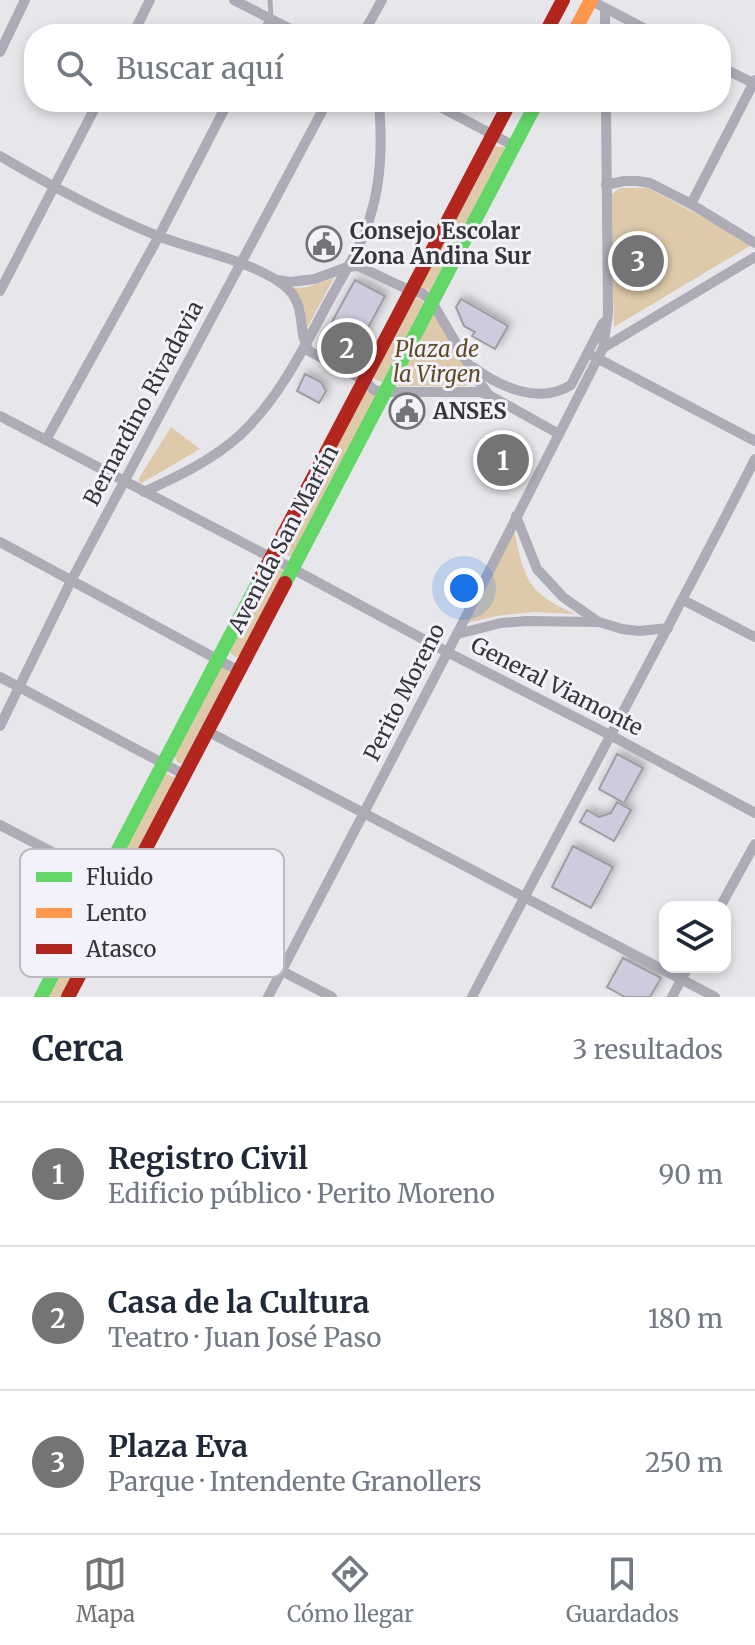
<!DOCTYPE html>
<html lang="es">
<head>
<meta charset="utf-8">
<style>
	body { margin:0; font-family:Merriweather,serif; background:#f2f2f3; color:#1f2937 }
	.controls { position:absolute; right:24px; bottom:24px; display:grid; overflow:hidden; border-radius:16px; box-shadow:0 4px 12px #0003 }
	.controls button { width:72px; height:72px; display:grid; place-items:center; padding:0; border:0; border-bottom:2px solid #e0e1e3; background:#fff; color:#1f2937; font:40px sans-serif }
	.you { position:absolute; left:464px; top:588px; width:28px; height:28px; margin:-20px; border:6px solid #fff; border-radius:50%; background:#1a73e8; box-shadow:0 0 0 12px #1a73e833 }
	.badge { display:grid; place-items:center; width:52px; height:52px; border-radius:50%; background:#747477; color:#fff; font-size:26px; font-weight:700 }
	.pin { position:absolute; translate:-50% -50%; border:4px solid #fff; box-shadow:0 2px 8px #0006 }
	.list { margin:0; padding:0; list-style:none }
	h2 { display:flex; justify-content:space-between; align-items:center; height:104px; margin:0; padding:0 32px; font-size:34px }
	h2 small { font-size:26px; font-weight:400; color:#747a83 }
	.list li { display:grid; grid-template-columns:52px 1fr auto; gap:24px; align-items:center; box-sizing:border-box; height:144px; padding:0 32px; border-top:2px solid #e0e1e3 }
	.list b { display:block; font-size:30px; white-space:nowrap }
	.list p { margin:0; font-size:26px; white-space:nowrap; color:#747a83 }
	.list em { font-size:26px; font-style:normal; color:#747a83 }
	.icon { flex:none; width:44px; height:44px; fill:none; stroke:currentColor; stroke-width:2; stroke-linecap:round; stroke-linejoin:round }
	.map { position:relative; flex:none; width:755px; height:997px; overflow:hidden }
	.search { position:absolute; background:#fff; box-shadow:0 4px 12px #0003; left:24px; right:24px; top:24px; height:88px; display:flex; align-items:center; gap:20px; box-sizing:border-box; padding:0 28px; border-radius:32px; color:#747a83; font-size:30px }
	.sheet { height:536px; background:#fff }
	nav { display:flex; justify-content:space-around; align-items:center; box-sizing:border-box; height:112px; border-top:2px solid #e0e1e3; background:#fff; font-size:22px; color:#747a83 }
	nav a { display:grid; justify-items:center; gap:4px }
	nav .on { color:#747477 }
	.map>svg:first-child { display:block }
</style>
</head>
<body>
<div class="map">
<svg width="755" height="997" viewBox="0 0 755 997">
	<defs>
		<filter id="shadow"><feDropShadow dx="3.5" dy="-3.5" stdDeviation="4" flood-color="#0004"/></filter>
	</defs>
	<rect width="100%" height="100%" fill="#e7e7eb"/>
	<g fill="#decaaa">
		<polygon points="494,146 503,147 506,151 432,294 427,289 419,287"/>
		<polygon points="620,188 648,188 753,244 614,327 611,195"/>
		<polygon points="334,278 307,328 304,307 294,288 308,287"/>
		<polygon points="416,298 420,299 426,305 382,382 378,381 373,377 412,299"/>
		<polygon points="434,314 473,381 466,386 399,386 398,380"/>
		<polygon points="366,389 372,394 377,395 292,556 288,556 283,552 282,549"/>
		<polygon points="171,427 200,449 140,484 139,478"/>
		<path d="M514,530C518,548 521,569 532,585C541,598 560,607 574,614L534,612L497,616L467,623Z"/>
		<polygon points="274,566 280,567 285,574 240,656 235,657 231,654 230,650"/>
		<polygon points="221,668 225,668 231,675 186,761 182,763 178,763 174,756 217,672"/>
		<polygon points="167,774 175,778 127,874 119,874 116,866 164,775"/>
		<polygon points="106,887 110,887 116,891 63,997 46,997"/>
	</g>
	<g fill="#cecbde" stroke="#9d9da0" stroke-width="2" filter="url(#shadow)">
		<polygon points="355,280 385,296 353,356 322,340"/>
		<polygon points="461,299 508,326 495,349 472,336 475,332 464,326 456,307"/>
		<polygon points="305,374 321,382 326,391 319,403 297,391"/>
		<polygon points="617,754 643,768 624,803 599,789"/>
		<polygon points="617,802 631,810 614,841 580,822 587,810 599,817 611,813"/>
		<polygon points="573,846 613,867 591,908 552,887"/>
		<polygon points="623,958 661,978 650,997 625,997 607,987"/>
	</g>
	<g fill="none" stroke-linecap="round" stroke-linejoin="round">
		<polyline stroke="#acabb6" stroke-width="5" points="270,0 271,19"/>
		<g stroke="#acabb6" stroke-width="10">
			<polyline points="234,0 300,34"/>
			<polyline points="590,0 655,34"/>
			<polyline points="605,9 605,34"/>
			<polyline points="133,34 150,0"/>
			<polyline points="263,34 271,19"/>
			<polyline points="363,34 382,0"/>
			<polyline points="0,52 25,0"/>
			<polyline points="721,67 755,84"/>
			<polyline points="431,102 514,146"/>
			<path d="M0,156C51,186 103,214 158,236C194,250 261,263 288,289C307,308 297,332 309,351L364,380L374,390L385,392H479L489,395L559,434"/>
			<polyline points="606,185 624,181 637,181 650,183 691,204 755,243"/>
			<polyline points="691,204 755,80"/>
			<polyline points="278,280 290,282 315,279 347,267 358,266 411,291 422,293 432,302 477,379 489,395"/>
			<polyline points="0,291 98,102"/>
			<polyline points="603,348 608,314 606,102"/>
			<polyline points="593,356 755,441"/>
			<path d="M473,367C500,387 539,405 571,385L603,323"/>
			<polyline points="0,416 293,569 447,652 610,735 755,813"/>
			<polyline points="46,440 159,236 228,102"/>
			<path d="M144,492C178,476 211,461 239,436C280,398 304,347 330,299C344,273 362,246 370,217C382,179 382,141 379,102"/>
			<polyline points="516,516 537,569 563,597 597,621"/>
			<polyline points="0,542 239,671"/>
			<polyline points="683,600 755,637"/>
			<polyline points="457,634 501,623 527,621 599,622 622,629 639,631 668,628"/>
			<polyline points="0,677 185,775"/>
			<polyline points="0,726 71,581 327,102"/>
			<polyline points="207,731 715,997"/>
			<polyline points="0,825 332,997"/>
			<polyline points="720,907 755,844"/>
			<polyline points="268,997 457,634 603,348 755,257"/>
			<path d="M472,997C566,817 663,640 755,459"/>
			<polyline points="672,997 688,967"/>
		</g>
		<g stroke="#63d668" stroke-width="14">
			<polyline points="285,583 537,102"/>
			<polyline points="41,997 261,577"/>
		</g>
		<polyline stroke="#ff974d" stroke-width="14" points="573,34 591,0"/>
		<g stroke="#b3261e" stroke-width="14">
			<polyline points="545,34 563,0"/>
			<polyline points="261,577 510,102"/>
			<polyline points="68,997 285,583"/>
		</g>
	</g>
	<defs>
		<symbol id="civic-ring" viewBox="-11 -11 22 22"><circle r="9.5" fill="#f3f2fa" stroke="#747477" stroke-width="1.5"/><path d="M-.6-6.5H3V-4.5H.6V-3L4-1V1h2V6H-6V1h2V-1L-.6-3ZM-1.2 2.5V6h2.4V2.5Z" fill="#747477"/></symbol>
	</defs>
	<g fill-rule="evenodd">
		<use href="#civic-ring" x="304" y="224" width="40" height="40"/>
		<use href="#civic-ring" x="387" y="391" width="40" height="40"/>
	</g>
	<g text-anchor="middle" stroke-width="6" stroke-linejoin="round" paint-order="stroke">
		<g font-size="22" font-weight="bold" fill="#363639" stroke="#f3f2fa" text-anchor="start">
			<text x="350" y="239">Consejo Escolar<tspan x="350" dy="25">Zona Andina Sur</tspan></text>
			<text x="433" y="419">ANSES</text>
		</g>
		<g font-size="22" font-style="italic" fill="#604c25" stroke="#f3f2fa">
			<text x="437" y="357">Plaza de<tspan x="437" dy="25">la Virgen</tspan></text>
		</g>
		<g font-size="22" fill="#363639" stroke="#f3f2fa">
			<text transform="translate(143 403) rotate(-62)" y="8">Bernardino Rivadavia</text>
			<text transform="translate(283 539) rotate(-62)" y="8">Avenida San Martín</text>
			<text transform="translate(557 686) rotate(27)" y="8">General Viamonte</text>
			<text transform="translate(404 692) rotate(-63)" y="8">Perito Moreno</text>
		</g>
	</g>
	<rect x="20" y="849" width="264" height="128" rx="12" fill="#f3f2fa" stroke="#babac0" stroke-width="2"/>
	<rect x="36" y="872" width="36" height="10" fill="#63d668"/>
	<rect x="36" y="908" width="36" height="10" fill="#ff974d"/>
	<rect x="36" y="944" width="36" height="10" fill="#b3261e"/>
	<g font-size="22" fill="#363639">
		<text x="86" y="885">Fluido</text>
		<text x="86" y="921">Lento</text>
		<text x="86" y="957">Atasco</text>
	</g>
</svg>
<div class="controls">
<button><svg class="icon" aria-label="layers" viewBox="0 0 24 24"><path d="M12 4l9 5-9 5-9-5zM3 14l9 5 9-5"/></svg></button>
</div>
<div class="you"></div>
<div class="pin badge" style="left:503px;top:460px">1</div>
<div class="pin badge" style="left:347px;top:348px">2</div>
<div class="pin badge" style="left:638px;top:261px">3</div>
<div class="search"><svg class="icon" aria-label="search" viewBox="0 0 24 24"><circle cx="10" cy="10" r="6"/><path d="M15 15l6 6"/></svg>Buscar aquí</div>
</div>
<section class="sheet">
<h2>Cerca<small>3 resultados</small></h2>
<ul class="list">
<li><span class="badge">1</span><div><b>Registro Civil</b><p>Edificio público · Perito Moreno</p></div><em>90 m</em></li>
<li><span class="badge">2</span><div><b>Casa de la Cultura</b><p>Teatro · Juan José Paso</p></div><em>180 m</em></li>
<li><span class="badge">3</span><div><b>Plaza Eva</b><p>Parque · Intendente Granollers</p></div><em>250 m</em></li>
</ul>
</section>
<nav>
<a class="on"><svg class="icon" aria-label="map" viewBox="0 0 24 24"><path d="M3 6l6-2 6 2 6-2v14l-6 2-6-2-6 2zM9 4v14M15 6v14"/></svg>Mapa</a>
<a><svg class="icon" aria-label="directions" viewBox="0 0 24 24"><path d="M12 3l9 9-9 9-9-9zM9 14v-3h6M13 9l2 2-2 2"/></svg>Cómo llegar</a>
<a><svg class="icon" aria-label="saved" viewBox="0 0 24 24"><path d="M7 4h10v16l-5-4-5 4z"/></svg>Guardados</a>
</nav>
</body>
</html>
